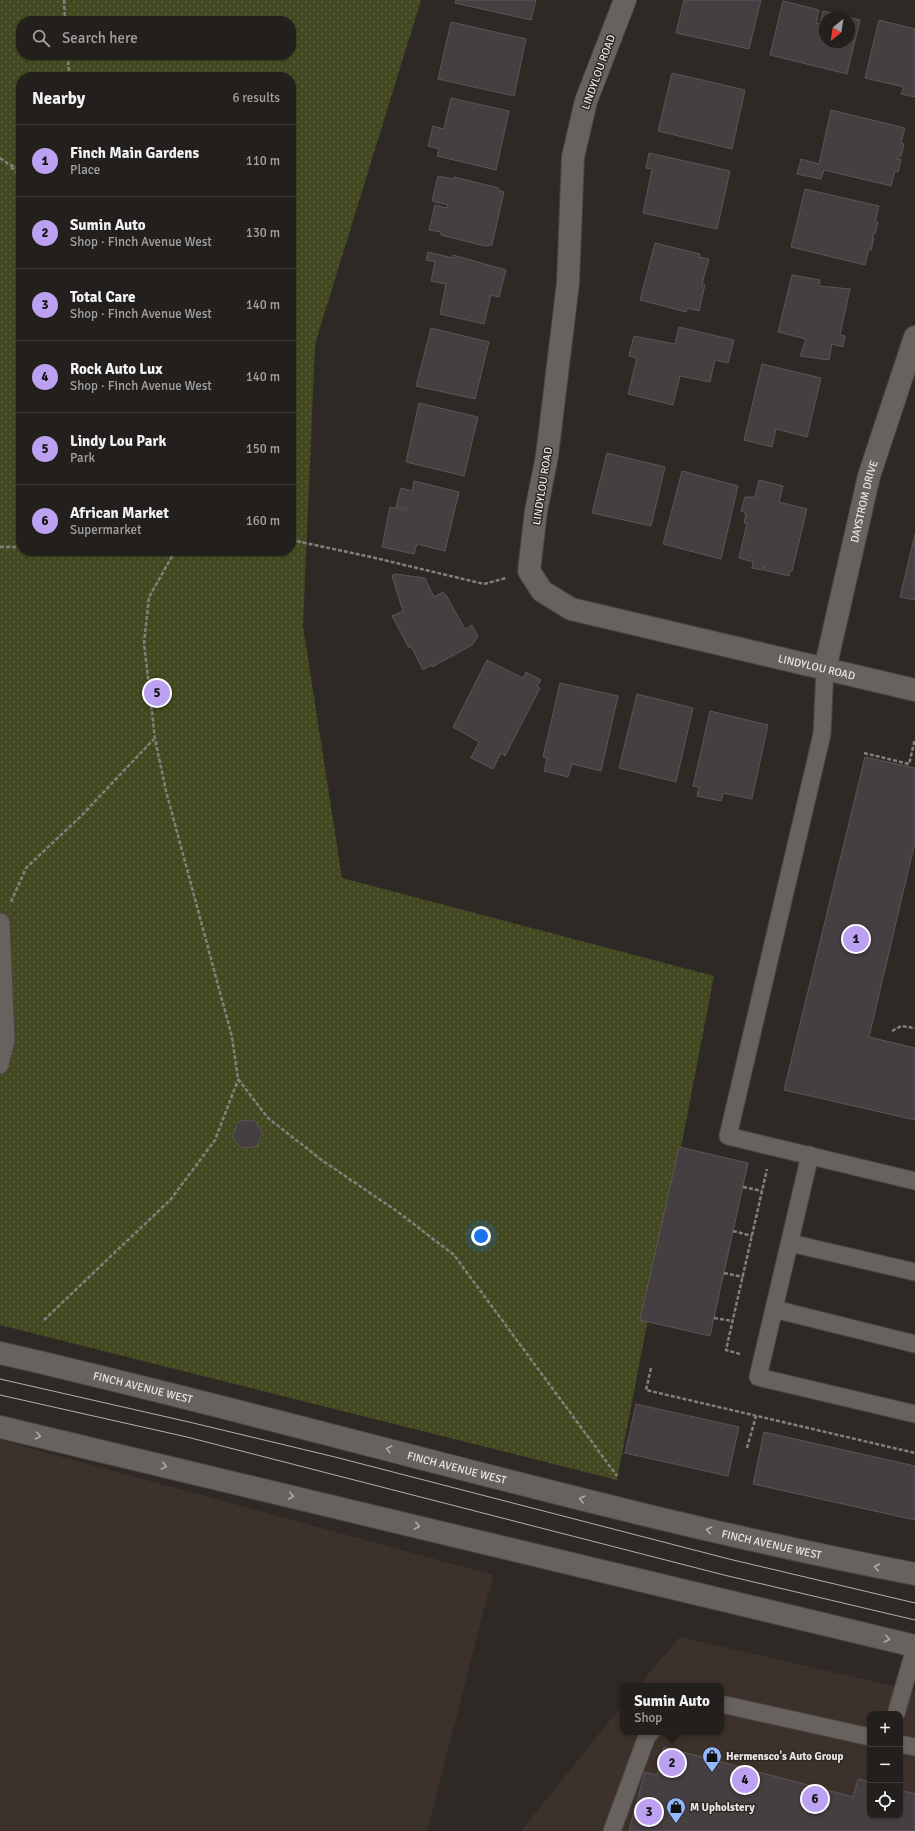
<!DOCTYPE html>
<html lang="en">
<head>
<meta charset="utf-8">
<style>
	body { margin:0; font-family:Signika,sans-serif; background:#2a2725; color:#f1f3f6 }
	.controls { position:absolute; right:12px; bottom:12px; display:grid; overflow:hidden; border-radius:8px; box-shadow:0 1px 3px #0004 }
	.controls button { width:36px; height:36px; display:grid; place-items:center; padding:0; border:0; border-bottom:1px solid #3f3d3b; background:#221f1c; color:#f1f3f6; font:20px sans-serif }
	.compass { position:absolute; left:819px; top:12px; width:36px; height:36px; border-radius:50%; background:#221f1c; box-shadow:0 1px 3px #0004; rotate:210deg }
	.you { position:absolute; left:481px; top:1236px; width:14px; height:14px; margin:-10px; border:3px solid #fff; border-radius:50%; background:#1a73e8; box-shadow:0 0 0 6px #1a73e833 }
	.badge { display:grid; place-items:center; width:26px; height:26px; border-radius:50%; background:#bca0f2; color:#111; font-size:13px; font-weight:700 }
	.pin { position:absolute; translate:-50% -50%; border:2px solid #fff; box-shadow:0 1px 4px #0006 }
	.popup { position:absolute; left:620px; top:1683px; width:104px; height:52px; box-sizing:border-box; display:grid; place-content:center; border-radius:8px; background:#221f1c; filter:drop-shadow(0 1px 3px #0005); font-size:13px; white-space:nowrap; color:#a2a2a3 }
	.popup b { font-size:15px; color:#f1f3f6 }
	.popup::after { content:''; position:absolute; left:50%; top:100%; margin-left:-8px; border:8px solid transparent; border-top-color:#221f1c }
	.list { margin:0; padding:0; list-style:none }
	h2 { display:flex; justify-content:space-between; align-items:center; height:52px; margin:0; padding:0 16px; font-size:17px }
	h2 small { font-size:13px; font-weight:400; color:#a2a2a3 }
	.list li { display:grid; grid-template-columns:26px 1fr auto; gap:12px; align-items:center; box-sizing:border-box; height:72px; padding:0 16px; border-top:1px solid #3f3d3b }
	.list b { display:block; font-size:15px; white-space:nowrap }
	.list p { margin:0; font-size:13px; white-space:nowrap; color:#a2a2a3 }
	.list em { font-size:13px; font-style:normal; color:#a2a2a3 }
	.icon { flex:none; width:22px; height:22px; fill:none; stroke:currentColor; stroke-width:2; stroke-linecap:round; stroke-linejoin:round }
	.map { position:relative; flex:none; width:915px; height:1831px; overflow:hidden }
	.search { position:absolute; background:#221f1c; box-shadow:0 1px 3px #0004; left:16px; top:16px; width:280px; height:44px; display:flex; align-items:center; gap:10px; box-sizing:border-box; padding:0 14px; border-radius:16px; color:#a2a2a3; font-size:15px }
	.panel { position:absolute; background:#221f1c; box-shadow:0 1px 3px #0004; left:16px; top:72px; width:280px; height:484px; border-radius:16px }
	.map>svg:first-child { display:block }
</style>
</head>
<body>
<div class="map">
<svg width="915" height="1831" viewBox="0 0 915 1831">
	<defs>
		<pattern id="park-dots" width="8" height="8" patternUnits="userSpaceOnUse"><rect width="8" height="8" fill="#424921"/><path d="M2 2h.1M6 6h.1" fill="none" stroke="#5d6341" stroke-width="1.8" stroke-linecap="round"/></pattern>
	</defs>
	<rect width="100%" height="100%" fill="#2e2925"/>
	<g fill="#3d322b" fill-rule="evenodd">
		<polygon points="0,1440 493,1575 427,1831 0,1831"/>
		<path d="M680,1637L915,1691V1831H521L623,1704V1732H721V1686H638ZM870,1714H900V1816H870Z"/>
	</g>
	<path fill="url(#park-dots)" fill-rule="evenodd" d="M0,0H421L315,344L303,626L342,878L714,976L617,1480L0,1325ZM21,21H291V55H21ZM21,77H291V551H21Z"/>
	<g fill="#463f42" stroke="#5c5558" fill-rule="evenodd">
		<polygon points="456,0 536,0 531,20 455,3"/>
		<polygon points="684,0 761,0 749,49 676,33"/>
		<path d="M783,1L819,10L816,23L820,24L823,11L860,20L847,74L770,55ZM825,18H849V42H825Z"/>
		<polygon points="879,20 915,29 915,97 901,94 904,87 865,78"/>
		<polygon points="451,22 526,39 514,96 438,79"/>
		<polygon points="672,73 745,90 732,149 658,131"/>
		<polygon points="451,98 509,111 496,170 437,156 439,149 428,146 433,126 444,129"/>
		<polygon points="831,110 905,128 901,143 904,144 901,156 898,156 897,159 901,159 898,172 895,171 891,186 824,170 821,179 797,174 801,159 819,164"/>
		<polygon points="649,153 730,171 717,229 643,213 652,169 646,168"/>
		<polygon points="438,176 453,179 454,177 499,188 498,190 504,192 492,245 485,246 441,235 441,232 429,230 435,205 447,208 448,205 432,201"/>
		<polygon points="805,189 879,206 875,221 878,222 875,234 873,233 872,238 874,238 871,250 869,249 865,265 791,247"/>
		<polygon points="655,243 700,254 699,257 709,259 702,284 705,285 699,311 687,308 686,312 640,300"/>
		<polygon points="428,252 453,258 453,255 506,270 499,297 491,295 484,324 440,314 446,284 431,281 435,262 426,260"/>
		<polygon points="792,275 820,280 819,286 850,289 840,335 845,336 843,347 832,344 829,360 800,356 806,339 778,332"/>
		<polygon points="679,327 734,340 728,363 715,360 710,382 680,376 673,405 628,394 637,358 629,356 634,336 675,344"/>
		<polygon points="431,328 489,342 475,399 416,386"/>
		<polygon points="762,364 821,378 807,437 776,429 772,447 744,440"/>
		<polygon points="419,403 478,417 464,476 406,462"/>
		<polygon points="607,453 665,467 651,526 592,513"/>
		<polygon points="682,471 738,486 721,559 663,544"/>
		<polygon points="759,480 783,486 779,502 807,509 792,571 790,571 789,576 764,570 765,565 762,570 752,568 753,562 739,558 747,523 744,523 746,513 741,511 745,497 755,497"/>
		<polygon points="414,481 459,492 445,551 417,544 414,554 382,547 390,507 407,511 407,509 396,507 401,488 412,491"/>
		<polygon points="915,534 915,600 900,597"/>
		<polygon points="395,574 425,578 434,597 443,592 445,596 446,595 465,629 472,625 478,636 472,645 432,667 431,665 423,670 411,646 409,648 392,616 403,611 392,576"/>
		<polygon points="487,660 523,678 526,672 541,680 537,686 540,688 505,756 501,753 493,769 471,758 479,742 453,727"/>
		<polygon points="560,683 618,696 601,771 572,764 568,777 544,771 547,758 543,757"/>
		<polygon points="637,694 693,708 676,782 619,768"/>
		<polygon points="710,711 768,725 752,799 723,793 721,801 697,796 699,787 693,786"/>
		<polygon points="865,757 915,768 915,842 869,1037 915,1048 915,1120 784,1090"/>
		<polygon points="254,1120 263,1133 256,1147 241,1148 232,1136 239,1121"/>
		<polygon points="679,1147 748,1163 710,1336 640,1320"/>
		<polygon points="636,1404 739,1427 728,1476 625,1453"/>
		<polygon points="764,1432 915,1466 915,1520 753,1484"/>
		<polygon points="664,1747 853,1797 858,1779 870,1782 870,1816 900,1816 900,1790 915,1794 915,1831 629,1831 645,1772 657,1775"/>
	</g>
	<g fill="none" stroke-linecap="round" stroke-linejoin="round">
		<defs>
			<g id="service">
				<polyline points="825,669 822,734 728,1136 915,1181"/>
				<polyline points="1,922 6,1040"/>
				<polyline points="0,1037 6,1040 0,1065"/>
				<polyline points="810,1155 758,1377 915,1414"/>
				<polyline points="790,1243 915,1272"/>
				<polyline points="774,1309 915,1344"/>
				<polyline points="721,1704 870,1737"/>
				<polyline points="896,1714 915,1648"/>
				<polyline points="900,1744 915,1747"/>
				<polyline points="612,1831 647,1736 651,1732"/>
			</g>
			<g id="minor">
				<path id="s1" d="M625,0L586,101L573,157L568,283L547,456L536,511L529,571L542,591L571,609L915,690"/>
				<path id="s2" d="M825,669L869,476L915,337"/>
			</g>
			<g id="secondary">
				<path id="s3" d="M0,1353C306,1423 607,1515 915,1574"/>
				<polyline points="0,1427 915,1646"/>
			</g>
		</defs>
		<use href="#service" stroke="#494442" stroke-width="19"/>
		<use href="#minor" stroke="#494442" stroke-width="24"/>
		<use href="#secondary" stroke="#494442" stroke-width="24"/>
		<g stroke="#847f7c" stroke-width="2.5" stroke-dasharray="4 2" stroke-linecap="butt">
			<polyline points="64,0 65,21"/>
			<polyline points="68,55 69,77"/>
			<polyline points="0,158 10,165 21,169"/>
			<polyline points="11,167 21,176"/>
			<polyline points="291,540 371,557 484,584 506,578"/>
			<polyline points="0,547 21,547"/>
			<polyline points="175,551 149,597 144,643 155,739 166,791 232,1037 238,1079 268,1118 323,1161 398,1212 454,1255 617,1476"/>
			<polyline points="864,753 909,764 915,739"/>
			<polyline points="11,902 26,868 81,816 154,739"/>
			<polyline points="892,1031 901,1026 915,1028"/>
			<polyline points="743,1187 762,1191"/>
			<polyline points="733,1231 752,1236"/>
			<polyline points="724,1273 743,1277"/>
			<polyline points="714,1318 733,1321"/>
			<polyline points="44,1320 171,1199 215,1140 238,1080"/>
			<polyline points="740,1354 726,1350 767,1169"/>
			<polyline points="651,1368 646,1390 915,1453"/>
			<polyline points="747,1448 756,1416"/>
		</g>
		<use href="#service" stroke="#68625e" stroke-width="17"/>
		<use href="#minor" stroke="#68625e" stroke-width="22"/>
		<use href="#secondary" stroke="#68625e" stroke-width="22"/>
		<g stroke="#b3afac" stroke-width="1">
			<polyline points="0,1379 189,1422 335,1457 729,1559 915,1603"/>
			<polyline points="0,1395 187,1437 724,1575 915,1620"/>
		</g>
	</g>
	<defs><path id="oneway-chevron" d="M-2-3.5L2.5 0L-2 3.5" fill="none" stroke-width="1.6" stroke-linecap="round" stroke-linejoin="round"/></defs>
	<g stroke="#b0aba8">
		<use href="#oneway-chevron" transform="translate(38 1436) rotate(13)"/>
		<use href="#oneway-chevron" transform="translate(389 1449) rotate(-166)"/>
		<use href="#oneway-chevron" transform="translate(164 1466) rotate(13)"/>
		<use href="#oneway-chevron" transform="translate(291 1496) rotate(13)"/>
		<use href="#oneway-chevron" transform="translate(582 1499) rotate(-166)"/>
		<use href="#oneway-chevron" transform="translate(417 1526) rotate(13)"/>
		<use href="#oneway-chevron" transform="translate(709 1530) rotate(-168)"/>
		<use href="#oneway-chevron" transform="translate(877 1567) rotate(-168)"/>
		<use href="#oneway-chevron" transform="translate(887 1639) rotate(14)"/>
	</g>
	<defs>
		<symbol id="shop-pin" viewBox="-11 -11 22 30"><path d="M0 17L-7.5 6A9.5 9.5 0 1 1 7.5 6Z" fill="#92b7fd" stroke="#2e2925"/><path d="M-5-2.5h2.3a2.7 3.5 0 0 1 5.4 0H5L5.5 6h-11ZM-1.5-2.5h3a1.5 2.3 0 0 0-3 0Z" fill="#111"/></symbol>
	</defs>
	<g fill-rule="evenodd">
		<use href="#shop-pin" x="701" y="1745" width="22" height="30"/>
		<use href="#shop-pin" x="665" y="1796" width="22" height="30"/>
	</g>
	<g text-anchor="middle" stroke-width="3" stroke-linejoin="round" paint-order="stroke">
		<g font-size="11" fill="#ebe7e5" stroke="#2e2925">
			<text transform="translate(598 72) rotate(-70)" y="4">LINDYLOU ROAD</text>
			<text transform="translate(542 486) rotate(-81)" y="4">LINDYLOU ROAD</text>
			<text dy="4" stroke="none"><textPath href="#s2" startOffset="172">DAYSTROM DRIVE</textPath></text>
			<text dy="4" stroke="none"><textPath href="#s1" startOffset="893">LINDYLOU ROAD</textPath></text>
			<text dy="4" stroke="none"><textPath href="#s3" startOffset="147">FINCH AVENUE WEST</textPath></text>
			<text dy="4" stroke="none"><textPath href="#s3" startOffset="471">FINCH AVENUE WEST</textPath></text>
			<text dy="4" stroke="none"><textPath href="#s3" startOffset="795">FINCH AVENUE WEST</textPath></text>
		</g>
		<g font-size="11" font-weight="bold" fill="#ebe7e5" stroke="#2e2925" text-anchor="start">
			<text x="726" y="1760">Hermensco's Auto Group</text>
			<text x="690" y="1811">M Upholstery</text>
		</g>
	</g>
</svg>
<div class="controls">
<button>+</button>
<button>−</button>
<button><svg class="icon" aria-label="locate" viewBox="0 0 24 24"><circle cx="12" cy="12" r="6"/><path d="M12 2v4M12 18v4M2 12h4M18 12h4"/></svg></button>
</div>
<svg class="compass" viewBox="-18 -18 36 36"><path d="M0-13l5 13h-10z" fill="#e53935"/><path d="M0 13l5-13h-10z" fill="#a2a2a3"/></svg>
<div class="you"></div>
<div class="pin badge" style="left:856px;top:939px">1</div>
<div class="pin badge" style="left:672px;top:1763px">2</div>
<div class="popup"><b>Sumin Auto</b>Shop</div>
<div class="pin badge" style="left:649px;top:1812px">3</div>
<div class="pin badge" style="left:745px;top:1780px">4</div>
<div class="pin badge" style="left:157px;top:693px">5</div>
<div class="pin badge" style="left:815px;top:1799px">6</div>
<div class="search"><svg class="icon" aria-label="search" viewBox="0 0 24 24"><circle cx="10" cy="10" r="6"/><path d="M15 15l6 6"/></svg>Search here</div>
<section class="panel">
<h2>Nearby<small>6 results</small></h2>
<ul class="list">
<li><span class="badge">1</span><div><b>Finch Main Gardens</b><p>Place</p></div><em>110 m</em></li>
<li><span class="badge">2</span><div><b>Sumin Auto</b><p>Shop · Finch Avenue West</p></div><em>130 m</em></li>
<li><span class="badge">3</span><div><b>Total Care</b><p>Shop · Finch Avenue West</p></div><em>140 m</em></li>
<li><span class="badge">4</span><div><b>Rock Auto Lux</b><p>Shop · Finch Avenue West</p></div><em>140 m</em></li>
<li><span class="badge">5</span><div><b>Lindy Lou Park</b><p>Park</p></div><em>150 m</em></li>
<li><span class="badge">6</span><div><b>African Market</b><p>Supermarket</p></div><em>160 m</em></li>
</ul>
</section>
</div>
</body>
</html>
